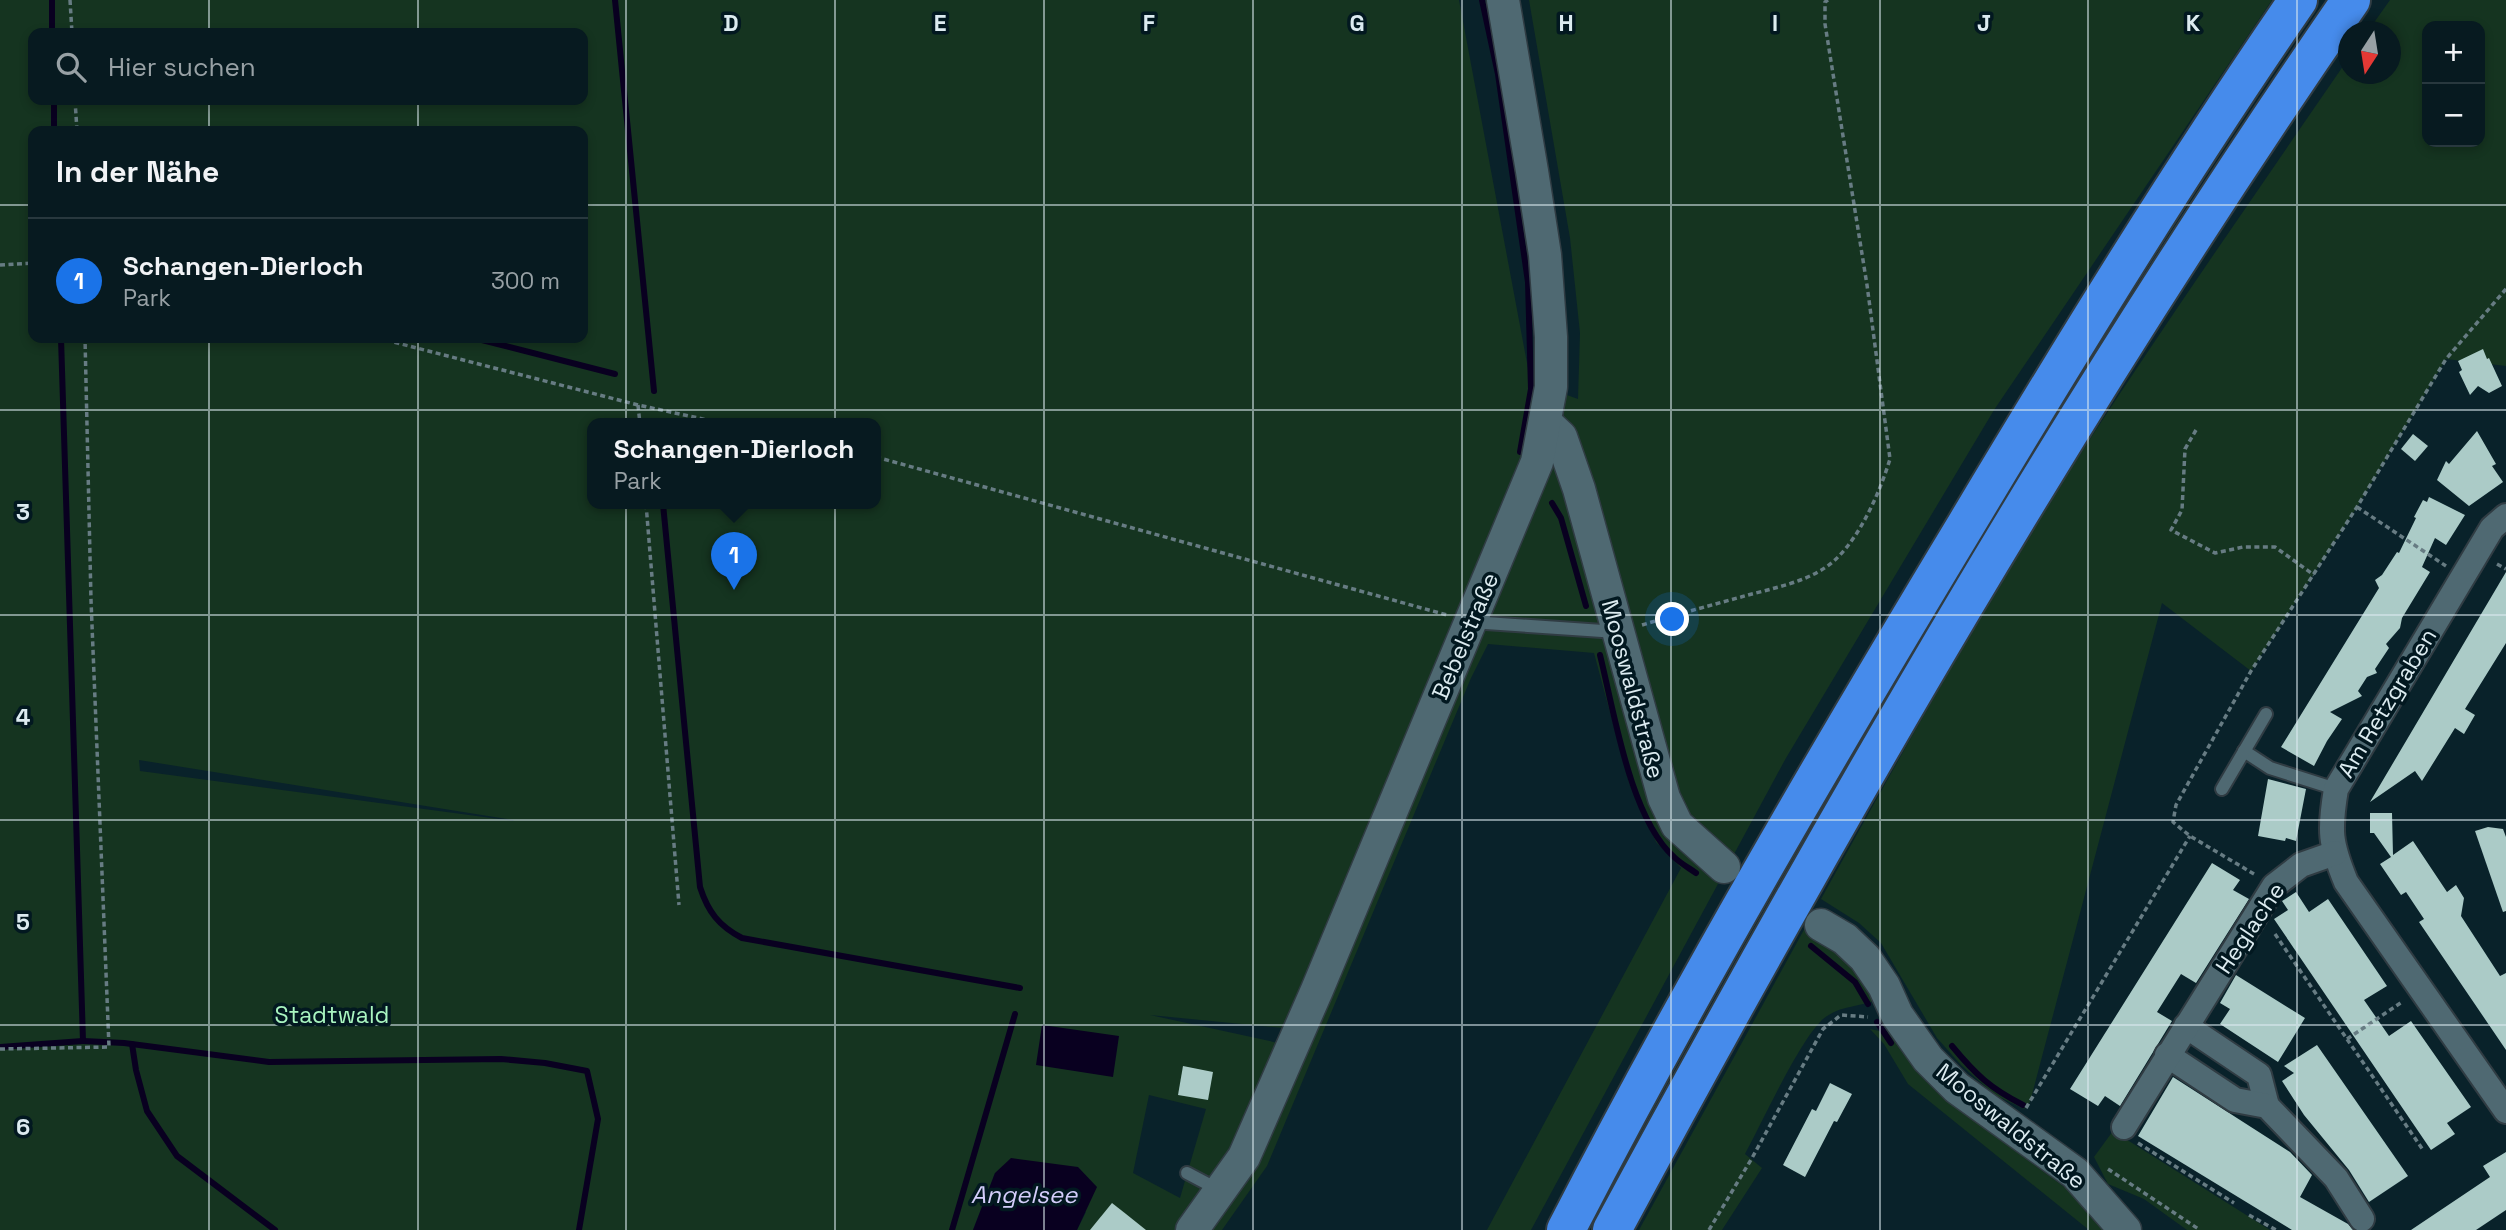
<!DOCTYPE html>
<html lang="de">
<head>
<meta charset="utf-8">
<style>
	body { margin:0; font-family:"Space Grotesk",sans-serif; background:#102329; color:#f1f3f6 }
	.controls { position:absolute; right:21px; top:21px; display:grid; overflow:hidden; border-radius:14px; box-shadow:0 4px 10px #0003 }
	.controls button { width:63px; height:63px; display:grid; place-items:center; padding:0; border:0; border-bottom:2px solid #28383e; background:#071a20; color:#f1f3f6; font:35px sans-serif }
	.compass { position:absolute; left:2338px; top:21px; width:63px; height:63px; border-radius:50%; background:#071a20; box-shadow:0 4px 10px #0003; rotate:192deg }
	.you { position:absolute; left:1673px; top:620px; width:24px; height:24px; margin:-18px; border:5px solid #fff; border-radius:50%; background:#1a73e8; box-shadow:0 0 0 10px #1a73e833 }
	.badge { display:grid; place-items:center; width:46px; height:46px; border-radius:50%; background:#1a73e8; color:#fff; font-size:23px; font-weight:700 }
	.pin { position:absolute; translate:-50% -58px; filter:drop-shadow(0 2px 4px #0008) }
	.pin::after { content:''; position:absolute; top:37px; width:24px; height:21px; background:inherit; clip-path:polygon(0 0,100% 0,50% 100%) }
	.popup { position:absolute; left:587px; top:418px; width:294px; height:91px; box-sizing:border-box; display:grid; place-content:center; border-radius:14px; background:#071a20; filter:drop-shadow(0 2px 5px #0005); font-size:23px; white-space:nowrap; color:#98a1a5 }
	.popup b { font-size:26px; color:#f1f3f6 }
	.popup::after { content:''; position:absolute; left:50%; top:100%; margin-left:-14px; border:14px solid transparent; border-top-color:#071a20 }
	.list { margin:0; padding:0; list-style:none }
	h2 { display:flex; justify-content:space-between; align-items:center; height:91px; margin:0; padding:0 28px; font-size:30px }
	h2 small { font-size:23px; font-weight:400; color:#98a1a5 }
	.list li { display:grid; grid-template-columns:46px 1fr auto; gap:21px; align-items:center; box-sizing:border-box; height:126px; padding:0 28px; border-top:2px solid #28383e }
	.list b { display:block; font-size:26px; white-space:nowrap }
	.list p { margin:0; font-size:23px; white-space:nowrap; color:#98a1a5 }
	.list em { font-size:23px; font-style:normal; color:#98a1a5 }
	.icon { flex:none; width:38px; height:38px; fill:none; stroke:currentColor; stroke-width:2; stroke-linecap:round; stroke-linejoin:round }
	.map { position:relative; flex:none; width:2506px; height:1230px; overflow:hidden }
	.search { position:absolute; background:#071a20; box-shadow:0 4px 10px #0003; left:28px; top:28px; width:560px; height:77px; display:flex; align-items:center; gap:18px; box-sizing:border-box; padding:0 24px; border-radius:14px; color:#98a1a5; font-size:26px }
	.panel { position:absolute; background:#071a20; box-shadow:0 4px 10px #0003; left:28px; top:126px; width:560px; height:217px; border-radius:14px }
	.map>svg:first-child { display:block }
</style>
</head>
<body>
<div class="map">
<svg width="2506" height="1230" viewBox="0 0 2506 1230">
	<rect width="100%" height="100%" fill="#09222a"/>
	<g fill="#153420" fill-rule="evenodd">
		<path d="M0,0H1459L1533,395L1536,384L1578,399L1580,333L1570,238L1529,0H2272L1994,410L1786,758L1531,1230H1487L1681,868L1656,842L1629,783L1594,653L1488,644L1471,678L1267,1166L1222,1230H1077L1086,1212L995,1173L973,1230H0ZM33,33H583V100H33ZM33,131H583V338H33ZM592,424H876V504H592ZM1496,525L1283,1044L1150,1015L1283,1028ZM139,760L513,820L514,821L140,771ZM1149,1095L1206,1109L1180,1198L1133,1173Z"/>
		<path d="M2390,0H2506V366L2446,359L2357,507L2251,671L2162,603L2030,1102L2024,1109L1995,1095L1961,1065L1937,1038L1881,943L1859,923L1821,899C1906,746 1991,592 2086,445C2171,315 2260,187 2348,59V74H2390V32L2368,31ZM2427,26H2480V142H2427Z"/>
		<path d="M1806,926L1819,933L1874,988L1878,999C1861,1007 1843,1005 1827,1016C1804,1030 1761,1125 1745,1154L1762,1168L1722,1230H1639Z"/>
		<polygon points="1870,1029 1894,1034 1943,1098 2101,1214 2111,1230 2089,1230 1908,1084 1884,1044"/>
		<polygon points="2113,1131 2270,1230 2187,1230 2144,1199 2108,1184 2094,1157"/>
	</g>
	<g fill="#090020">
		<polygon points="1042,1025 1119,1036 1113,1077 1036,1065"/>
		<polygon points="1011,1158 1078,1167 1097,1187 1077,1230 973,1230 995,1173"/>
	</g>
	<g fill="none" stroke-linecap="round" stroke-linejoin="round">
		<g stroke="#090020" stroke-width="6">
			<polyline points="52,0 52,33"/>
			<polyline points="615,0 654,391"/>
			<polyline points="1482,0 1498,74 1528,282 1531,389 1520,452"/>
			<polyline points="54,100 54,131"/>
			<polyline points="474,338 615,374"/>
			<polyline points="655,421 656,424"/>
			<polyline points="1552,503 1561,518 1586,606"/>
			<path d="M663,504L700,887C708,912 719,926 742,938L1020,988"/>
			<path d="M1600,655C1614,711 1630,818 1674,857C1680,863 1689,868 1696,873"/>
			<polyline points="1811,946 1855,982 1868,1004"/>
			<polyline points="1877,1022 1891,1043"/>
			<polyline points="83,1041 124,1043 269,1062 501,1059 545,1063 587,1071 598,1119 579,1230"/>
			<polyline points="132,1044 136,1070 147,1111 177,1156 275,1230"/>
			<path d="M1952,1046C1976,1075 1990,1088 2023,1105"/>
			<polyline points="0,1047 83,1041 61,338"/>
			<polyline points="952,1230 1015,1014"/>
		</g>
	</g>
	<g fill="#abcbc7">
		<polygon points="2483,349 2487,359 2489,358 2502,386 2489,393 2478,386 2470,395 2459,372 2462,370 2458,361"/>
		<polygon points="2477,431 2496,464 2492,466 2503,482 2469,506 2437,480 2446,461 2449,464"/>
		<polygon points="2413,434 2428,446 2415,461 2401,449"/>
		<polygon points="2429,497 2465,515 2446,545 2435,538 2422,567 2430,572 2402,618 2400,628 2386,644 2389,648 2375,669 2377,673 2367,677 2358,691 2362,696 2330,712 2342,719 2327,741 2314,766 2281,747 2379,588 2375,580 2382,575 2397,552 2399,553 2416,518 2414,517 2423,500 2427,502"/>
		<polygon points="2506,572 2506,643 2465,709 2475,715 2464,734 2455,728 2422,781 2415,771 2370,802"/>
		<polygon points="2268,779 2306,789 2296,841 2286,838 2285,841 2258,836"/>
		<polygon points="2370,813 2392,813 2393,855 2413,841 2447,892 2456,885 2464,898 2461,916 2500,976 2506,973 2506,1050 2419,922 2424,919 2406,892 2401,895 2380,864 2391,857 2374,833 2370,833"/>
		<polygon points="2488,827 2503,829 2506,837 2506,911 2503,912 2475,831"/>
		<polygon points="2212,863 2240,880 2233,890 2249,899 2196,983 2181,974 2157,1012 2172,1021 2120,1106 2105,1096 2098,1106 2070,1089"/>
		<polygon points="2296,892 2309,912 2328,899 2387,986 2364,1000 2389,1036 2411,1021 2471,1107 2447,1123 2455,1134 2431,1150 2274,919 2288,910 2282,901"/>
		<polygon points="2236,975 2305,1018 2278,1062 2220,1024 2230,1009 2220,1003"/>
		<polygon points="2317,1045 2408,1176 2369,1202 2349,1170 2304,1115 2282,1081 2294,1073 2284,1066"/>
		<polygon points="1183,1066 1213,1072 1208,1100 1178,1095"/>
		<polygon points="2173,1077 2290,1152 2312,1175 2300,1197 2348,1224 2353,1230 2292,1230 2138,1136"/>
		<polygon points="1830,1083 1852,1094 1837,1122 1834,1121 1805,1177 1783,1165 1812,1109 1816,1111"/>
		<polygon points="2506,1152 2506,1210 2476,1230 2411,1230 2490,1177 2483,1166"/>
		<polygon points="1112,1203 1126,1214 1146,1230 1090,1230"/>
	</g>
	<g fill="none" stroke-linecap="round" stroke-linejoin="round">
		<defs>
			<g id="service">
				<polyline points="1471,622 1617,632"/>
				<polyline points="2244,751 2270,768 2336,789"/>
				<polyline points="2222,789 2266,714"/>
				<polyline points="1187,1173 1221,1191"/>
			</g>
			<g id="minor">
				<path d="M2506,516L2492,528L2336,789C2329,831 2330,843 2346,882L2506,1111"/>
				<polyline points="2186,1026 2259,1075 2267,1106"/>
				<polyline points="2167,1055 2235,1100 2267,1106 2336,1178 2362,1219"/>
				<polyline points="2124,1127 2274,886 2301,865 2335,853"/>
			</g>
			<g id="tertiary">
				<polyline points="1545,422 1561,437 1579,489 1664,798 1677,825 1724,867"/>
				<polyline points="1821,925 1845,939 1865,958 1884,986 1897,1015 1928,1059 1957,1088 2075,1173 2125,1230"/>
				<polyline points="1192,1230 1244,1157 1317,990 1537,462 1551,387 1551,337 1545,255 1532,171 1503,0"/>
			</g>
			<g id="motorway">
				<path d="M1566,1230C1690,989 1827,755 1967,523C2073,346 2181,170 2298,0"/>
				<path d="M1612,1230C1839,809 2079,394 2351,0"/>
			</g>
		</defs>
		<use href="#service" stroke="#303c43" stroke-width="16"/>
		<use href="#minor" stroke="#303c43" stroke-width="28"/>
		<use href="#tertiary" stroke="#303c43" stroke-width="35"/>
		<use href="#motorway" stroke="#303c43" stroke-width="42"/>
		<g stroke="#677c83" stroke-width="3.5" stroke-dasharray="5 3.5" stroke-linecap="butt">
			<polyline points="70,0 72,33"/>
			<polyline points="75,100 77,131"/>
			<polyline points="0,265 33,263"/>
			<polyline points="378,338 638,405 726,424"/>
			<polyline points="638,405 640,424"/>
			<polyline points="2196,430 2185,449 2182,510 2171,530 2215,553 2243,547 2275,547 2314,575"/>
			<polyline points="876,457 1447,615"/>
			<polyline points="646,504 679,905"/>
			<polyline points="2357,507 2446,566"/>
			<polyline points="2497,564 2506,569"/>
			<path d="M1642,625C1675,615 1708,606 1741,597C1772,588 1812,582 1836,559C1861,535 1880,492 1890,459L1867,285L1825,24V2L1828,0"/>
			<polyline points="2254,874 2190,836 2173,822 2176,805 2251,671 2357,507 2446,359 2506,289"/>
			<polyline points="2275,934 2423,1150"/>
			<polyline points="2347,1039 2402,1002"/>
			<polyline points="0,1049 109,1047 91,600 85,338"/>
			<polyline points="2026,1108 2190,836"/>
			<polyline points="2138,1143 2234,1203"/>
			<polyline points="2108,1169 2200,1230"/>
			<polyline points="2249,1215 2276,1230"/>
			<polyline points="1709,1230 1752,1158 1823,1029 1841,1015 1868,1017"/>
		</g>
		<use href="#service" stroke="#4f6972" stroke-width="12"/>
		<use href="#minor" stroke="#4f6972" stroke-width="24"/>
		<use href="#tertiary" stroke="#4f6972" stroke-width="32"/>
		<use href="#motorway" stroke="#468beb" stroke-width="38"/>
	</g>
	<path fill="none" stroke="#dcebf0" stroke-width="2" stroke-opacity="0.55" d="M209,0V33M418,0V33M626,0V1230M835,0V1230M1044,0V1230M1253,0V1230M1462,0V1230M1671,0V1230M1880,0V1230M2088,0V1230M2297,0V1230M209,100V131M418,100V131M0,205H33M583,205H2506M209,338V1230M418,338V1230M0,410H2506M0,615H2506M0,820H2506M0,1025H2506"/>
	<g text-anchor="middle" stroke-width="7" stroke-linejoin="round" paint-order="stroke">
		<g font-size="23" fill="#dcebf0" stroke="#021820">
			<text transform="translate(1465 636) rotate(-67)" y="8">Bebelstraße</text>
			<text transform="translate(1633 689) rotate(75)" y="8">Mooswaldstraße</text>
			<text transform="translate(2387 703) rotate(-59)" y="8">Am Retzgraben</text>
			<text transform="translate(2250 928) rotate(-56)" y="8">Heglache</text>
			<text transform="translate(2011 1126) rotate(39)" y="8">Mooswaldstraße</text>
		</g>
		<g font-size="23" fill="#a9f5c0" stroke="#021820">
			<text x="332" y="1023">Stadtwald</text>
		</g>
		<g font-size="24" font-style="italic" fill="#d3cdfa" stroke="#021820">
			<text x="1024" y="1203">Angelsee</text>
		</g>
	</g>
	<g font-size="23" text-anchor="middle" font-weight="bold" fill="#dcebf0" stroke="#021820" stroke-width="7" stroke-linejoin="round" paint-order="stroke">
		<text x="731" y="31">D</text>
		<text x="940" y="31">E</text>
		<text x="1149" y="31">F</text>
		<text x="1357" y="31">G</text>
		<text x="1566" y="31">H</text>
		<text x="1775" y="31">I</text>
		<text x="1984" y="31">J</text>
		<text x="2193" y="31">K</text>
		<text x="23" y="520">3</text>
		<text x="23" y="725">4</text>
		<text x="23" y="930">5</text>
		<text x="23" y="1135">6</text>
	</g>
</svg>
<div class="controls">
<button>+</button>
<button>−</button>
</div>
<svg class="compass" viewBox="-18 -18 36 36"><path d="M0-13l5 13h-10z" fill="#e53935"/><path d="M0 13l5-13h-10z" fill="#98a1a5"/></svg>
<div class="you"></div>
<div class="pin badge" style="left:734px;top:590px">1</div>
<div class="popup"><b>Schangen-Dierloch</b>Park</div>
<div class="search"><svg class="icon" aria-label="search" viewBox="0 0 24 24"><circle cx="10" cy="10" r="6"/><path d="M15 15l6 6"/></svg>Hier suchen</div>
<section class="panel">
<h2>In der Nähe<small></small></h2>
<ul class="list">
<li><span class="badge">1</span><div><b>Schangen-Dierloch</b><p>Park</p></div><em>300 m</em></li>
</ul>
</section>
</div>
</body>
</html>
